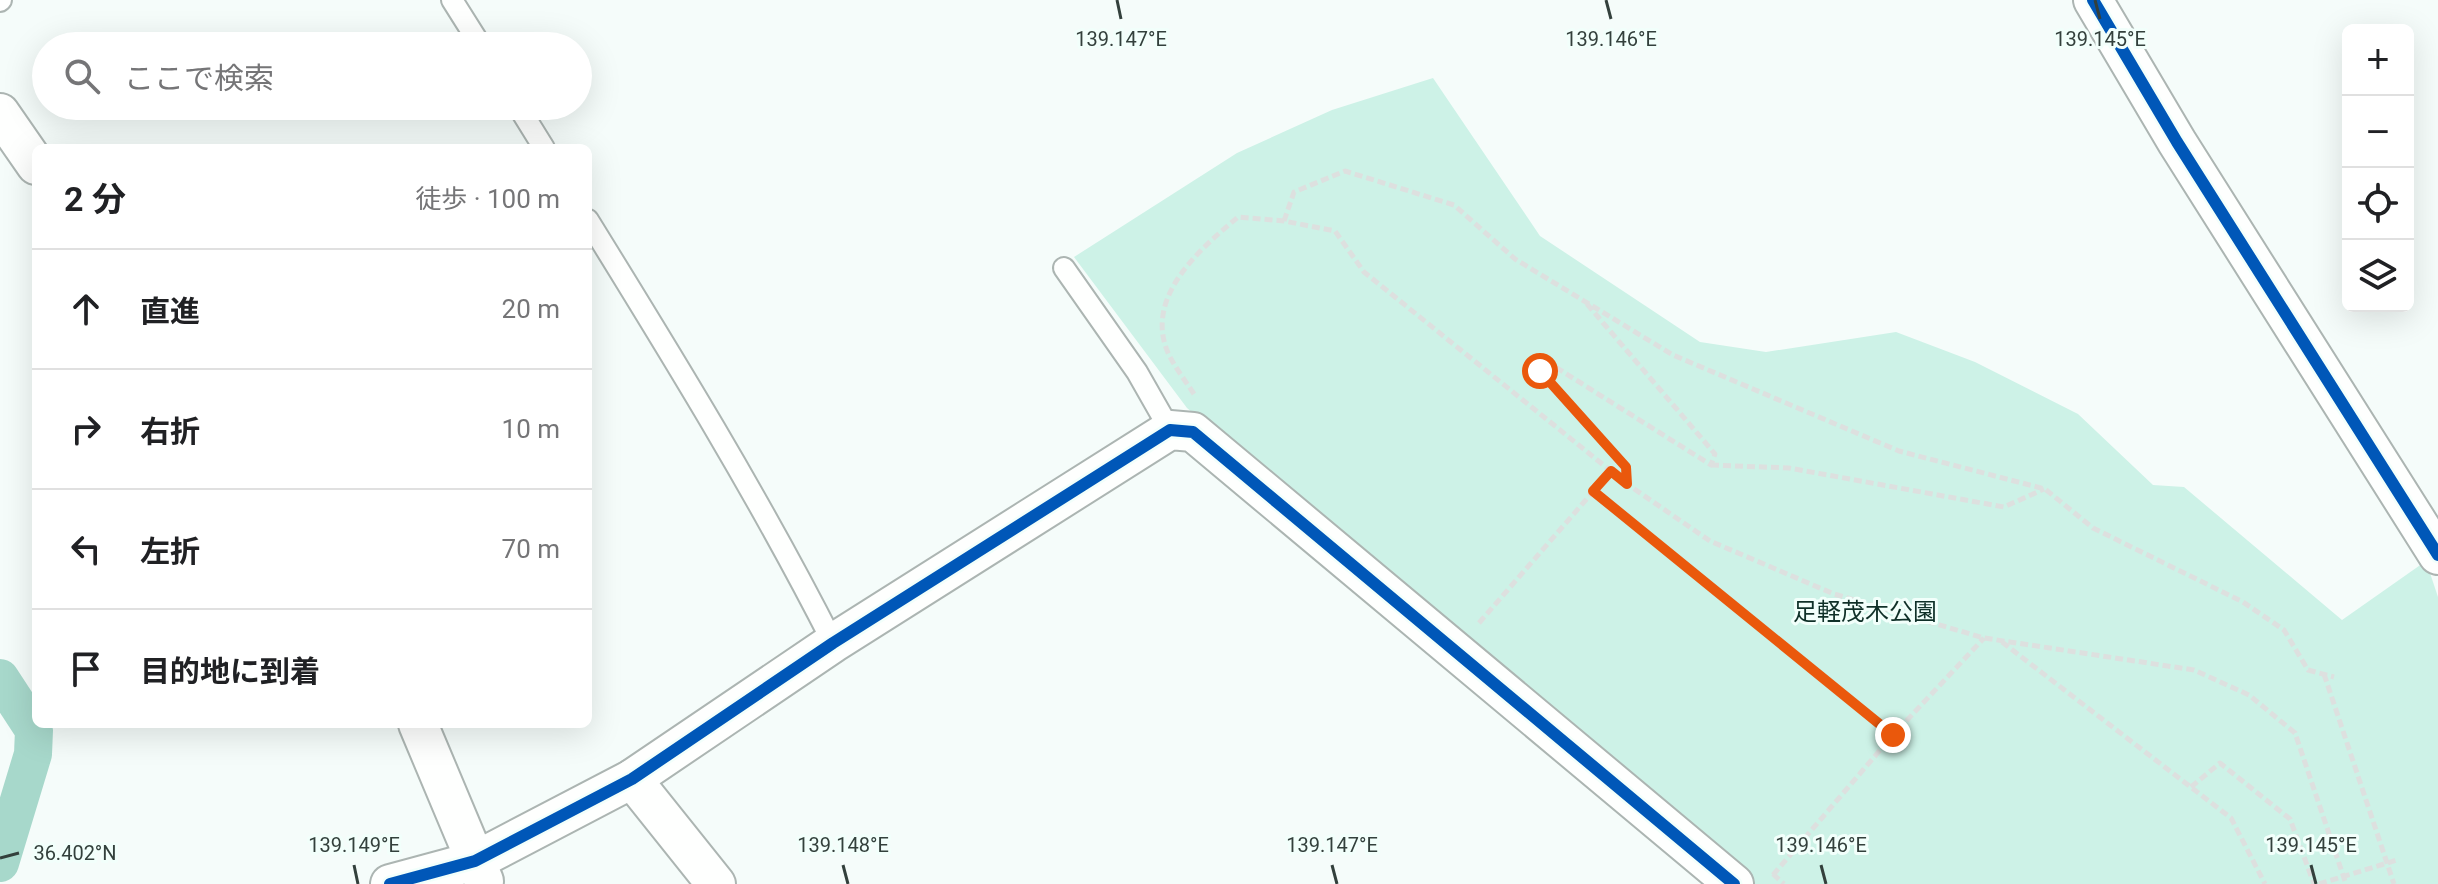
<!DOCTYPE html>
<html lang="ja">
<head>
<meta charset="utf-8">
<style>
	body { margin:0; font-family:Roboto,"Noto Sans JP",sans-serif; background:#f6f6f6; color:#202124 }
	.controls { position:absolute; right:24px; top:24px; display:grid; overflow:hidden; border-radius:12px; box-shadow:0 8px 32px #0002 }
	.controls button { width:72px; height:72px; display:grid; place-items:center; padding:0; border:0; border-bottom:2px solid #e0e0e0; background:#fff; color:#202124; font:40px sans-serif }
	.stop { position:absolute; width:24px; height:24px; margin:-18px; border:6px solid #ea580c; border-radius:50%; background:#fff }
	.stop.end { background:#ea580c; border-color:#fff; box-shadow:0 2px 8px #0008 }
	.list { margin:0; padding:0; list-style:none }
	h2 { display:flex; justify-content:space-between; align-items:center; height:104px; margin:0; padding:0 32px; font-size:34px }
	h2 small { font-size:26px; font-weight:400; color:#757577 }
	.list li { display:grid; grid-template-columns:52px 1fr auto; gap:24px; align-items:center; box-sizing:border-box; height:120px; padding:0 32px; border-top:2px solid #e0e0e0 }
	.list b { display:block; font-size:30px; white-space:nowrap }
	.list em { font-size:26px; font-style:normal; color:#757577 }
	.icon { flex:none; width:44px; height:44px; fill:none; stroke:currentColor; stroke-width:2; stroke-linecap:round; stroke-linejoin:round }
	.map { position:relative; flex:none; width:2438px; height:884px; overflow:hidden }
	.search { position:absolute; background:#fff; box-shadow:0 8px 32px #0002; left:32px; top:32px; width:560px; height:88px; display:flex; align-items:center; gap:20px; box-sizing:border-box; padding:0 28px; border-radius:44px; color:#757577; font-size:30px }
	.panel { position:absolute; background:#fff; box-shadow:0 8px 32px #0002; left:32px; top:144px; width:560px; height:584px; border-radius:12px }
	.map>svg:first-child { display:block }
</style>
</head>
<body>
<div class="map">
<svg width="2438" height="884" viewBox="0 0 2438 884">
	<rect width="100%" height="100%" fill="#f5fcfa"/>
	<polygon fill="#cdf2e7" points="1433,78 1540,236 1700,342 1766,352 1896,332 1975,362 2078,414 2153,485 2184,487 2342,620 2426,561 2438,597 2438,884 1751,884 1187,408 1074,257 1237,153 1332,110"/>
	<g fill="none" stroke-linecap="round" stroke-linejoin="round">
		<polyline stroke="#a7d8cb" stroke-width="38" points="0,678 34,730 33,754 0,863"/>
		<defs>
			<g id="lane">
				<polyline points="452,0 481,46"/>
				<polyline points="0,1 1,0"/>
				<polyline points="518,106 544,148"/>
				<path d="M588,220C674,359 759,497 833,643"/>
				<polyline points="1064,268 1137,372 1170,430"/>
			</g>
			<g id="street">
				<polyline points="2093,0 2177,142 2438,555"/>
				<polyline points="0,113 36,165"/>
				<polyline points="418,724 484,881"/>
				<polyline points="632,779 716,884"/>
				<polyline points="390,884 475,861 632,779 833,643 1170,430 1193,432 1734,884"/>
			</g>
		</defs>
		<use href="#lane" stroke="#acb5b2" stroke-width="24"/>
		<use href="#street" stroke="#acb5b2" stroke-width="42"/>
		<g stroke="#dde0df" stroke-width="5" stroke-dasharray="8 4" stroke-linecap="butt">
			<polyline points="1284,221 1294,192 1345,171 1454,205 1515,259 1673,355 1899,451 2045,489 2093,528 2243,602 2284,630 2308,670 2334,677"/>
			<polyline points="1587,304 1715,454 1711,465 1549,363 1540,371 1626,467 1627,483"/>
			<path d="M1194,394C1186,382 1177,370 1170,357C1141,299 1199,250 1238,217L1284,221L1335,231L1364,272L1627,484L1710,541L1834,594L1984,638L2194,670L2249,695L2295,733L2346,884"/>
			<polyline points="1711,465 1789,468 2004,507 2044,489"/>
			<polyline points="1593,491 1893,735"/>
			<polyline points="1479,623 1611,471"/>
			<polyline points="2002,642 2231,818 2265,884"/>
			<polyline points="2324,674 2394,884"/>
			<polyline points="2191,787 2220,763 2290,819 2314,884"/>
			<polyline points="1773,874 1784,884"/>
			<polyline points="1773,875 1893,735 1984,638"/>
			<polyline points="2319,884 2397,860"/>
		</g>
		<use href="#lane" stroke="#fefffe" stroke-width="20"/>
		<use href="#street" stroke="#fefffe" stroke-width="38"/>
		<defs>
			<g id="cycleway">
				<polyline points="2093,0 2177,142 2438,555"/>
				<polyline points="390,884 475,861 632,779 833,643 1170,430 1193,432 1734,884"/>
			</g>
		</defs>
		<use href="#cycleway" stroke="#f2fffb" stroke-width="17"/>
		<use href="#cycleway" stroke="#0057b8" stroke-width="12"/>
	</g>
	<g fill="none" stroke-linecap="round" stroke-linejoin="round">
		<polyline stroke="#ea580c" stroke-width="10" points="1540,371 1626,467 1627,484 1611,471 1593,491 1893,735"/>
	</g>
	<path fill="none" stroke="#33403c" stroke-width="3" d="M1117,0L1121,19M1606,0L1611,19M2095,0L2100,19M0,858L19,853M354,865L358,884M843,865L848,884M1332,865L1337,884M1821,865L1826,884M2311,865L2316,884"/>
	<g text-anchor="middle" stroke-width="6" stroke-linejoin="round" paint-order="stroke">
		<g font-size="24" fill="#0f3028" stroke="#f2fffb">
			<text x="1865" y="620">足軽茂木公園</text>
		</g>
	</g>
	<g font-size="20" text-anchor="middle" fill="#33403c" stroke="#f2fffb" stroke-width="6" stroke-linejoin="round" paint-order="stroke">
		<text x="1121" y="46">139.147°E</text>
		<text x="1611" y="46">139.146°E</text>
		<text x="2100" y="46">139.145°E</text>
		<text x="354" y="852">139.149°E</text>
		<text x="843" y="852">139.148°E</text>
		<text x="1332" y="852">139.147°E</text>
		<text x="1821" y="852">139.146°E</text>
		<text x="2311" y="852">139.145°E</text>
		<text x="75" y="860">36.402°N</text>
	</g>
</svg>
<div class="controls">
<button>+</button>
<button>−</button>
<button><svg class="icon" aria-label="locate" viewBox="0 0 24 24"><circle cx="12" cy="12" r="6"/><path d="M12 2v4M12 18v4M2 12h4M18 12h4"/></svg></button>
<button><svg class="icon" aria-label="layers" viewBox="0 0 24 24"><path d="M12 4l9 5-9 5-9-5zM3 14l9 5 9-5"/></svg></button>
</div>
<div class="stop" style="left:1540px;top:371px"></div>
<div class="stop end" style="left:1893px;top:735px"></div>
<div class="search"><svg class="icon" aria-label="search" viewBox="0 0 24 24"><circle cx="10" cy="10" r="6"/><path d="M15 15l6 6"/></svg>ここで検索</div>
<section class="panel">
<h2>2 分<small>徒歩 · 100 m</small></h2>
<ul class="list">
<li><svg class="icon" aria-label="ahead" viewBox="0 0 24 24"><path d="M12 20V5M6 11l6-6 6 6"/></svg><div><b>直進</b></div><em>20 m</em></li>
<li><svg class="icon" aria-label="right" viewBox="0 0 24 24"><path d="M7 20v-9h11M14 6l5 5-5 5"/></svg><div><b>右折</b></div><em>10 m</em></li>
<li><svg class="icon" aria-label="left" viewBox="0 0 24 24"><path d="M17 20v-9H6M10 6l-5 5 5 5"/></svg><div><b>左折</b></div><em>70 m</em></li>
<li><svg class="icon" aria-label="arrive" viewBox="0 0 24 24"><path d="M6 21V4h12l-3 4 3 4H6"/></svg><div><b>目的地に到着</b></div></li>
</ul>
</section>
</div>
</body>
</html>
